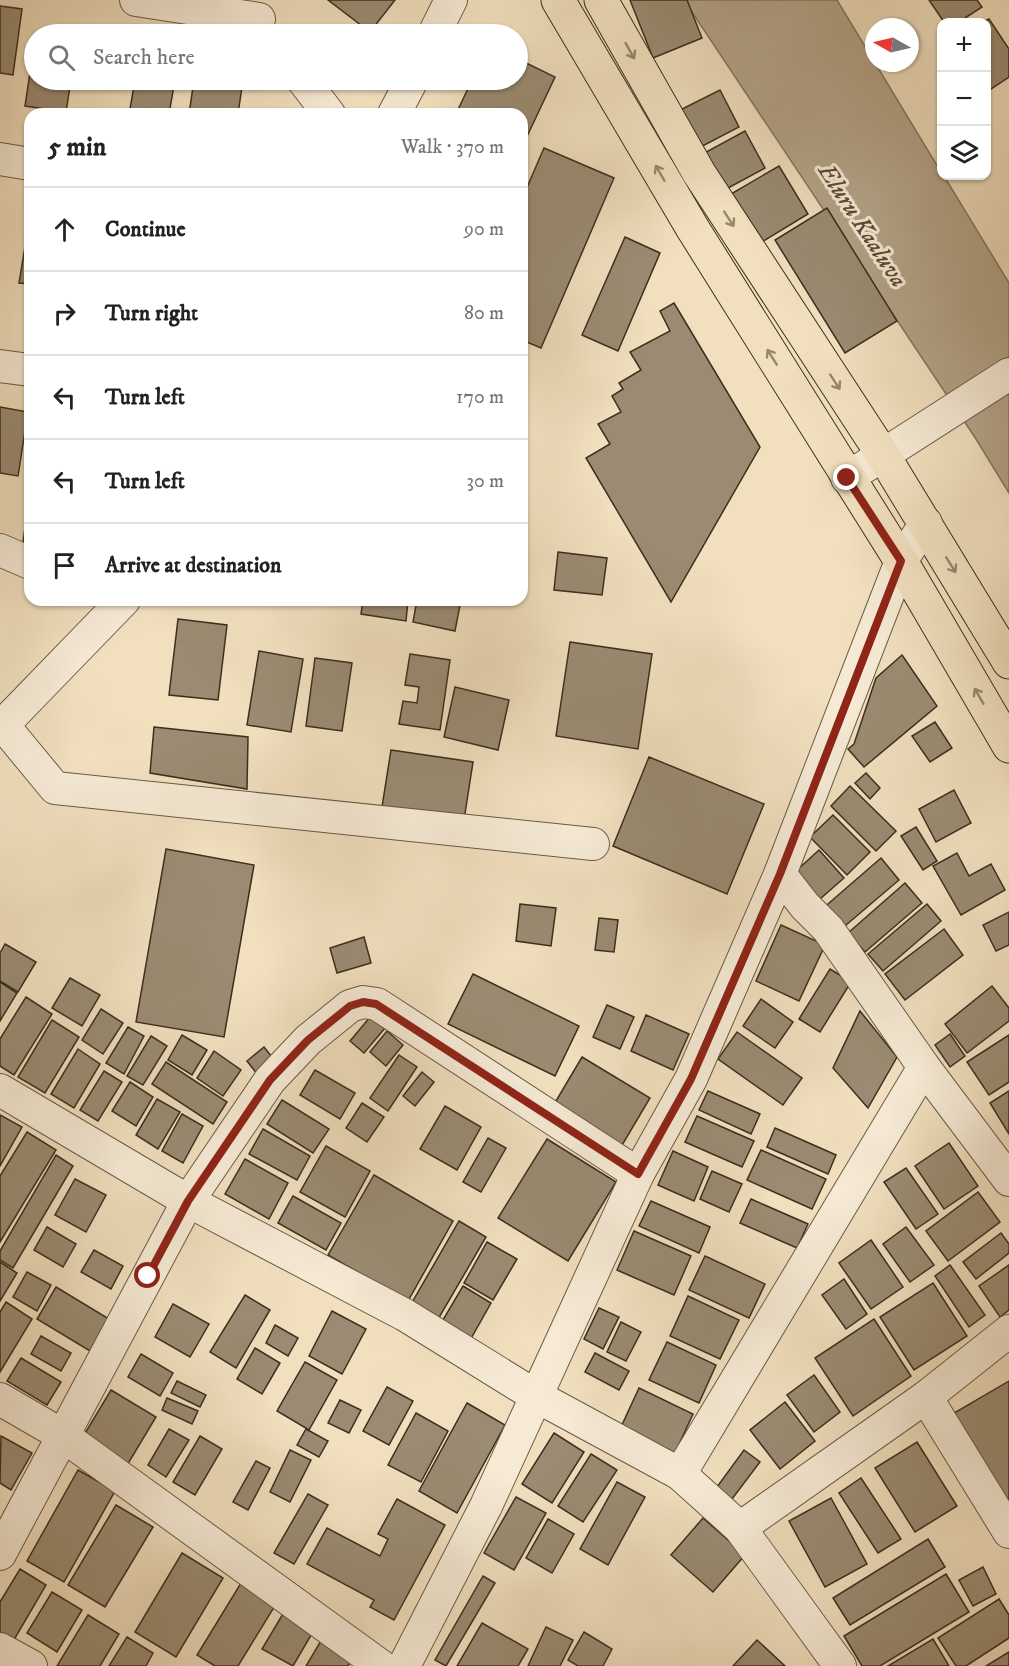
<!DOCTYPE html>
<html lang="en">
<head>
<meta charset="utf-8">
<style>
	body { margin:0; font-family:"IM FELL DW Pica",serif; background:#f6f6f6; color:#222 }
	.controls { position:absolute; right:18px; top:18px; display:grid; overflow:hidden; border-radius:12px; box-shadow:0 2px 4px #0004 }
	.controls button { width:54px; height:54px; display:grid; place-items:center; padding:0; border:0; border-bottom:2px solid #e0e0e0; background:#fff; color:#222; font:30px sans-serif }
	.compass { position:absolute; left:865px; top:18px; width:54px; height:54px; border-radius:50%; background:#fff; box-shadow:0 2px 4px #0004; rotate:278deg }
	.stop { position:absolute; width:18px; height:18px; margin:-14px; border:4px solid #8f2418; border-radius:50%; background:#fff }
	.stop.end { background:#8f2418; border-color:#fff; box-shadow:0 2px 6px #0008 }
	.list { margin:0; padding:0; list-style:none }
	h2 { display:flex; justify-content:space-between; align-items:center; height:78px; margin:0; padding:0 24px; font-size:26px }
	h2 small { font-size:20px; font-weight:400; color:#767676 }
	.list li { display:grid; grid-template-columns:39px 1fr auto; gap:18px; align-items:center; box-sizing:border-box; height:84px; padding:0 24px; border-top:2px solid #e0e0e0 }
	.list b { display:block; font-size:22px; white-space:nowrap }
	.list em { font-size:20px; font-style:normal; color:#767676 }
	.icon { flex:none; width:33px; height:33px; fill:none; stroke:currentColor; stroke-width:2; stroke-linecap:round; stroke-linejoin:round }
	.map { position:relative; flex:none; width:1009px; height:1666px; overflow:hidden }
	.search { position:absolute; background:#fff; box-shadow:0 2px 4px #0004; left:24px; top:24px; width:504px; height:66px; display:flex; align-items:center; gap:15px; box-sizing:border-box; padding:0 21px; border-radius:33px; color:#767676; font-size:22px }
	.panel { position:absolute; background:#fff; box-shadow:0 2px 4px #0004; left:24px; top:108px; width:504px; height:498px; border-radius:18px }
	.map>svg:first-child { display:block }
</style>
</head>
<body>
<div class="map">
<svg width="1009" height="1666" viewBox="0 0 1009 1666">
	<rect width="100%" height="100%" fill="#f1dfbe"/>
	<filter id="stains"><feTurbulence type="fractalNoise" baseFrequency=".00333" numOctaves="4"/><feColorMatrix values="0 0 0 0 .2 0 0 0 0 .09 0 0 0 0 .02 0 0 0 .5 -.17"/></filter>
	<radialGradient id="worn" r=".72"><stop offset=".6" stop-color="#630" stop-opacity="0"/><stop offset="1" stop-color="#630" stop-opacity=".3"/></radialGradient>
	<polygon fill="#b3a388" stroke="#83755e" stroke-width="1.5" points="684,0 837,0 941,172 942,176 944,176 1009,283 1009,493 976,439"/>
	<g fill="#9a8b72" stroke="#3b2f1f" stroke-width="1.5">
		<polygon points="328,0 395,0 370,32"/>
		<polygon points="630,0 687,0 702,38 653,58"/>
		<polygon points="929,0 977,0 982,7 959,22 944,22"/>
		<polygon points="0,6 22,9 13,75 0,73"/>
		<polygon points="989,19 1009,49 1009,77 988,91 986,88 986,22 983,22"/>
		<polygon points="34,46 34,80 71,80 66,112 25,106"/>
		<polygon points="518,59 555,77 522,147 522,114 456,114 472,80 518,80"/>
		<polygon points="135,80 175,80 169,114 156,114 130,109"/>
		<polygon points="194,80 243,80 238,114 189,114"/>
		<polygon points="720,90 739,127 693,151 674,113"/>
		<polygon points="745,131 765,168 717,194 697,157"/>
		<polygon points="544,148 614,178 541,348 522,340 522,199"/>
		<polygon points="779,166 808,214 760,243 731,194"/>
		<polygon points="827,208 897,321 845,353 775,240"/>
		<polygon points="30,217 30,284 19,283"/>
		<polygon points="625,237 660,253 618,351 582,335"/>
		<polygon points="674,303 760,447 671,602 586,458 610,444 598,424 621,412 612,396 623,389 619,383 641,370 630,352 670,331 660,311"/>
		<polygon points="0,407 28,412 18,476 0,473"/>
		<polygon points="30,492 30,543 23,542"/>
		<polygon points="558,552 607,558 602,595 554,590"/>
		<polygon points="363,600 408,600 406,621 361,614"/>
		<polygon points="417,600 461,600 455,631 413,622"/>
		<polygon points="178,619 227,625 218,700 169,695"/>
		<polygon points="570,642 652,654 638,749 556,736"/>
		<polygon points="259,651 303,659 291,732 247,725"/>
		<polygon points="410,654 450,660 440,730 399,724 403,701 417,703 419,687 405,685"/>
		<polygon points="902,655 937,706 864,767 848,749 854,744 876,678"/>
		<polygon points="315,658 352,663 342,731 306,726"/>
		<polygon points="455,687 509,700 498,750 444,737"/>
		<polygon points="935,722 952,748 930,762 912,736"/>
		<polygon points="154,727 248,737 247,789 150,773"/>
		<polygon points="391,750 473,762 464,820 382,807"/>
		<polygon points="649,757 764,804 727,894 613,846"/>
		<polygon points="866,773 880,788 870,799 855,783"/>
		<polygon points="850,786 896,831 876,851 831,806"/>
		<polygon points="954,790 971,823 936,842 919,809"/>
		<polygon points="833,815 870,852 847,875 810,837"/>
		<polygon points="916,827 937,861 923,870 901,836"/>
		<polygon points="166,849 254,865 224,1037 136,1022"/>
		<polygon points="819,850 844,878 820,899 795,872"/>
		<polygon points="957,853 969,876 991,864 1005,890 961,915 933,866"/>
		<polygon points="881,858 899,880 839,931 821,910"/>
		<polygon points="905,883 922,903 865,952 848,933"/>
		<polygon points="520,904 556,908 551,946 516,941"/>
		<polygon points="927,904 941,921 883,971 868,954"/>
		<polygon points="1009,912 1009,945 996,951 983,925"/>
		<polygon points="599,918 618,920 614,952 595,950"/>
		<polygon points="781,925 825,945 799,1001 756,981"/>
		<polygon points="944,929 963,955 905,1000 885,974"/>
		<polygon points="364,937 371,963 337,973 330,948"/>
		<polygon points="5,944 36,962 18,992 0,981 0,953"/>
		<polygon points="830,969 851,982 820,1032 799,1019"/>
		<polygon points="473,974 579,1026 555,1076 448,1024"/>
		<polygon points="70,978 100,995 82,1026 52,1008"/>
		<polygon points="0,982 17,993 0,1021"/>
		<polygon points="992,986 1009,1008 1009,1021 967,1053 945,1024"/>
		<polygon points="26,997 52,1014 14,1075 0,1066 0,1039"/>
		<polygon points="761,999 793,1022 775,1048 743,1026"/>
		<polygon points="607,1005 634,1017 620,1049 593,1037"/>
		<polygon points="101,1009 123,1023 103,1054 82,1040"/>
		<polygon points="860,1011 897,1057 868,1108 833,1068"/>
		<polygon points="646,1015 689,1034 673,1070 631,1051"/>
		<polygon points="371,1016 385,1028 364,1053 350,1041"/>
		<polygon points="52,1020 79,1037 45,1093 18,1077"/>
		<polygon points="128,1027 144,1036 124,1074 106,1063"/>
		<polygon points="387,1031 403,1045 386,1066 370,1052"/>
		<polygon points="737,1032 802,1078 783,1105 718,1059"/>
		<polygon points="950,1034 965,1056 950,1067 935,1045"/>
		<polygon points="182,1035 207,1050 192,1075 168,1060"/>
		<polygon points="1009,1035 1009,1082 989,1095 967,1062"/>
		<polygon points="151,1036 167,1046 143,1085 127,1076"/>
		<polygon points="264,1047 275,1061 258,1075 247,1061"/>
		<polygon points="78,1049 100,1064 74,1108 51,1094"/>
		<polygon points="214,1051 241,1070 223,1096 197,1078"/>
		<polygon points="399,1055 417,1067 388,1111 370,1098"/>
		<polygon points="582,1057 650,1098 621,1147 553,1106"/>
		<polygon points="166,1062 227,1102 213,1124 152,1084"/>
		<polygon points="315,1070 355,1093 340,1119 300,1095"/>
		<polygon points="104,1071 122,1082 98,1121 80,1110"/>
		<polygon points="422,1072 434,1082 415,1106 403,1096"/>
		<polygon points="130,1082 153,1097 136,1126 112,1111"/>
		<polygon points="708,1091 760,1114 751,1134 699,1110"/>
		<polygon points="1009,1091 1009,1134 990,1103"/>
		<polygon points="157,1099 180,1112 158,1149 136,1135"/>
		<polygon points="282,1100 329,1129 313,1153 267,1124"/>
		<polygon points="362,1103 384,1117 367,1142 346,1128"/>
		<polygon points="445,1106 481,1127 457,1170 420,1149"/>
		<polygon points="182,1114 203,1126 183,1163 162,1151"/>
		<polygon points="0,1115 22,1127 0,1166"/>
		<polygon points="697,1116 754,1141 742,1167 685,1142"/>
		<polygon points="775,1128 836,1155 828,1174 767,1147"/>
		<polygon points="263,1129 310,1156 297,1180 249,1154"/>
		<polygon points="27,1132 56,1150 0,1242 0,1176"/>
		<polygon points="488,1138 506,1148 481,1192 463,1182"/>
		<polygon points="547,1139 616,1182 568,1261 498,1218"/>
		<polygon points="949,1143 978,1186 944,1209 915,1166"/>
		<polygon points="326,1146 370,1171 345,1217 300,1192"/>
		<polygon points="761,1150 826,1179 812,1209 747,1180"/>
		<polygon points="673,1151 708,1167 694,1201 658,1185"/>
		<polygon points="56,1155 73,1166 13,1268 0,1260 0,1251"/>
		<polygon points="245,1159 288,1183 269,1219 225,1194"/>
		<polygon points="906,1168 938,1214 916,1229 884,1182"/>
		<polygon points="712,1171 742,1184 729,1212 700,1199"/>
		<polygon points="374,1175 453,1221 408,1301 328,1255"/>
		<polygon points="75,1179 106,1195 86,1232 55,1215"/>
		<polygon points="978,1192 1000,1222 948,1261 926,1231"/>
		<polygon points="293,1196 341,1223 326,1250 278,1223"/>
		<polygon points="751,1199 808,1224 797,1248 740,1223"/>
		<polygon points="651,1201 710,1227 699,1253 639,1226"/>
		<polygon points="459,1221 486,1237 437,1321 410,1306"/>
		<polygon points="47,1227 76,1244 63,1267 34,1250"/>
		<polygon points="906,1227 934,1265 910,1282 883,1244"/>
		<polygon points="634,1231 691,1256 674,1295 617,1270"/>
		<polygon points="1001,1233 1009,1244 1009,1253 976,1279 963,1262"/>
		<polygon points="871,1240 903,1287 871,1309 839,1263"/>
		<polygon points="487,1242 517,1259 493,1300 464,1283"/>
		<polygon points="94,1250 123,1266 111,1289 81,1272"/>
		<polygon points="705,1256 765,1284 749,1318 689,1290"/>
		<polygon points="0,1262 17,1273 0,1301"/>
		<polygon points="950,1265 985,1315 969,1327 935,1276"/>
		<polygon points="1009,1265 1009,1310 1000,1317 979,1286"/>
		<polygon points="27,1272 51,1285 37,1311 13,1297"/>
		<polygon points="844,1279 867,1314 846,1329 822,1295"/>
		<polygon points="933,1283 967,1336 914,1370 880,1317"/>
		<polygon points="463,1286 491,1303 469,1342 440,1325"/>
		<polygon points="56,1287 109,1319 90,1351 37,1319"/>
		<polygon points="245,1295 270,1310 236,1368 210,1352"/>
		<polygon points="688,1296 739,1320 720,1359 670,1336"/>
		<polygon points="6,1302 32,1319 0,1372 0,1312"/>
		<polygon points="173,1304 209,1324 190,1357 155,1337"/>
		<polygon points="599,1308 619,1317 603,1349 584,1339"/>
		<polygon points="332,1311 366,1329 342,1374 309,1356"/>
		<polygon points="874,1319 911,1376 853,1416 815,1358"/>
		<polygon points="621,1322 641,1332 626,1361 607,1352"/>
		<polygon points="275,1325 298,1338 288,1356 266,1343"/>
		<polygon points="41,1336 71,1353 61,1371 31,1354"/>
		<polygon points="667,1342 716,1365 699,1403 649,1380"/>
		<polygon points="255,1348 280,1363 262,1394 237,1379"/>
		<polygon points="595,1353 629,1371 619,1390 585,1372"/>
		<polygon points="141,1354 173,1373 160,1396 128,1377"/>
		<polygon points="21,1358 61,1382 47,1405 7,1381"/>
		<polygon points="305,1362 337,1380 309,1430 277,1411"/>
		<polygon points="814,1375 840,1412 814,1432 787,1395"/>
		<polygon points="177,1381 206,1395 200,1407 171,1393"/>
		<polygon points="1009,1381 1009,1521 949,1416"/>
		<polygon points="387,1387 413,1401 389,1445 363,1431"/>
		<polygon points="639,1388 693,1414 675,1453 621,1427"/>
		<polygon points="111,1390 156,1417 126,1467 81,1440"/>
		<polygon points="167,1398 198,1411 192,1424 162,1410"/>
		<polygon points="340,1400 361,1410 349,1433 328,1423"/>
		<polygon points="785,1402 815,1441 780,1469 750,1430"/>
		<polygon points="467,1403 505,1425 457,1513 419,1491"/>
		<polygon points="416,1413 448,1431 421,1482 388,1465"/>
		<polygon points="169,1429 189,1440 166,1477 148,1465"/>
		<polygon points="306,1429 328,1441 319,1457 297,1445"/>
		<polygon points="554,1433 584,1452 552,1503 522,1484"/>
		<polygon points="1,1436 32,1453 11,1490 0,1483"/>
		<polygon points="200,1436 222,1449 195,1495 173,1482"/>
		<polygon points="917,1442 957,1506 915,1532 875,1468"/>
		<polygon points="290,1450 311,1460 290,1502 270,1492"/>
		<polygon points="744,1450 760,1462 729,1503 714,1491"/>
		<polygon points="591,1454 617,1470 583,1522 558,1506"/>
		<polygon points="256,1461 270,1468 248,1510 233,1502"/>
		<polygon points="78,1470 115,1491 64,1582 27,1561"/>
		<polygon points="861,1478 901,1539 878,1553 839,1493"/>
		<polygon points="617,1482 645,1497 608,1565 580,1549"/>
		<polygon points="308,1494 328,1505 294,1564 274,1553"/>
		<polygon points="516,1497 546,1513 514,1570 484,1553"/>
		<polygon points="831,1498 867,1564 825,1587 789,1521"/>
		<polygon points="397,1499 445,1525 394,1620 370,1607 374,1600 307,1564 327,1528 380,1556 388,1539 378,1534"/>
		<polygon points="116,1505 153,1527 105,1607 68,1585"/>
		<polygon points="703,1518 745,1555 713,1592 671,1555"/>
		<polygon points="548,1519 574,1534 552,1573 526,1558"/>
		<polygon points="928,1539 945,1567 850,1625 833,1598"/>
		<polygon points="182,1553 223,1578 176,1657 135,1632"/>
		<polygon points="983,1567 996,1594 973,1606 959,1580"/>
		<polygon points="20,1569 46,1585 11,1645 0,1638 0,1602"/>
		<polygon points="946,1574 969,1612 880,1666 862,1666 844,1636"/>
		<polygon points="483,1576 495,1583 446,1666 435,1660"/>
		<polygon points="241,1583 276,1604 238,1666 215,1666 197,1655"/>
		<polygon points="52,1592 82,1610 57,1652 27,1633"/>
		<polygon points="999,1599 1009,1615 1009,1638 966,1666 956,1666 938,1638"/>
		<polygon points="287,1607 317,1625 293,1666 262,1649"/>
		<polygon points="88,1615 119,1634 100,1666 57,1666"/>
		<polygon points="482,1623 528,1649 518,1666 457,1666"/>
		<polygon points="546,1627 573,1640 560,1666 528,1666"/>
		<polygon points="584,1632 612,1649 603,1666 578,1666 568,1660"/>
		<polygon points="325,1634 356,1653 348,1666 306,1666"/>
		<polygon points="127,1637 153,1653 146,1666 109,1666"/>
		<polygon points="933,1639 949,1666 888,1666"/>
		<polygon points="757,1640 785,1666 733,1666"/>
		<polygon points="1009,1652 1009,1666 986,1666"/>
	</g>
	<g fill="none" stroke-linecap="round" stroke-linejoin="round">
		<defs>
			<g id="minor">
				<polyline points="136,0 259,19"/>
				<polyline points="434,34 451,0"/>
				<polyline points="303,80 329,114"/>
				<polyline points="394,114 412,80"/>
				<polyline points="0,159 30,164"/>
				<polyline points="0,366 30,370"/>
				<polyline points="847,478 1009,374"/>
				<polyline points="0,550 30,563"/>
				<polyline points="3,725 55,788 593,844"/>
				<polyline points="0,728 124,600"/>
				<polyline points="780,874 805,906 828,929 924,1067 1009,1180"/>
				<polyline points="0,1090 188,1201 405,1315 536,1396 680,1474 740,1528 840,1666"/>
				<polyline points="926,1397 1009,1532"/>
				<polyline points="0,1399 62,1435 381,1666"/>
				<polyline points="680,1474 924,1067"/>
				<polyline points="740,1528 926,1397 1009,1331"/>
				<polyline points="0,1554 188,1201 270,1080 308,1040 350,1006 363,1002 377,1004 638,1174"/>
				<polyline points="0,1649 31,1666"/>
				<polyline points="404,1666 486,1506 638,1174 691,1079 780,874 901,561 926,523"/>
			</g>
			<g id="major">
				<polyline points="558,0 693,229 901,561 1009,746"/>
				<polyline points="601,0 699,173 883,455 1009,662"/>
			</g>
		</defs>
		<use href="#minor" stroke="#685b47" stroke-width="34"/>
		<use href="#major" stroke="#3b2f1f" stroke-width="35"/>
		<use href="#minor" stroke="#f6ead5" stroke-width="32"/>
		<use href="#major" stroke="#f1dfbe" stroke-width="33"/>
	</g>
	<defs><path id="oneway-shaft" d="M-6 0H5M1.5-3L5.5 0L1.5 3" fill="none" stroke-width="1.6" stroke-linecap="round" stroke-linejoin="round" transform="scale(1.5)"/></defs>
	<g stroke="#96876e">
		<use href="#oneway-shaft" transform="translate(630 51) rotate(61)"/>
		<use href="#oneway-shaft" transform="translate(660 173) rotate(-120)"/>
		<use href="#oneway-shaft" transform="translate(729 219) rotate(57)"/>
		<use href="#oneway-shaft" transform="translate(772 357) rotate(-122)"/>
		<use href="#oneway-shaft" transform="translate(835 382) rotate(57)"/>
		<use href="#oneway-shaft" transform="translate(951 565) rotate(58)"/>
		<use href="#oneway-shaft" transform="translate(979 696) rotate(-120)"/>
	</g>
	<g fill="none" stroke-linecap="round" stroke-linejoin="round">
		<polyline stroke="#8f2418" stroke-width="8" points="148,1276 188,1201 270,1080 308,1040 350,1006 363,1002 376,1004 638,1174 691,1079 780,874 901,561 847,478"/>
	</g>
	<g text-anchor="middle" stroke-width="6" stroke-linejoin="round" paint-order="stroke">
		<g font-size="24" font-style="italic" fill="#594c39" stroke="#f6ead5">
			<text transform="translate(863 225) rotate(57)" y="8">Eluru Kaaluva</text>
		</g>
	</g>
	<rect width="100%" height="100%" filter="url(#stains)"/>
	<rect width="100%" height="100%" fill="url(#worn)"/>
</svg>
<div class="controls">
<button>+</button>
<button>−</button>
<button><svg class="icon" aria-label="layers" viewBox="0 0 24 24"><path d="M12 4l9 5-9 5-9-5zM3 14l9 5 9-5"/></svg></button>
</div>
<svg class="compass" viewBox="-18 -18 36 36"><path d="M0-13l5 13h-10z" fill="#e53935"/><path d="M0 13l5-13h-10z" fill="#767676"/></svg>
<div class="stop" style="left:148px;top:1276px"></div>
<div class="stop end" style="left:847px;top:478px"></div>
<div class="search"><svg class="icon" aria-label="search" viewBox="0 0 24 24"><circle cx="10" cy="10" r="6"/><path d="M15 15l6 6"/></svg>Search here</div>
<section class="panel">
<h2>5 min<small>Walk · 370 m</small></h2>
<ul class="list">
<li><svg class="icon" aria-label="ahead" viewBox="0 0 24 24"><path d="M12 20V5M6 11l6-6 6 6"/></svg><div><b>Continue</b></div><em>90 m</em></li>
<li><svg class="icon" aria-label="right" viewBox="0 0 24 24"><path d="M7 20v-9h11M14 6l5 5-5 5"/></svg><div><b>Turn right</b></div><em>80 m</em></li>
<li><svg class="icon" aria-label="left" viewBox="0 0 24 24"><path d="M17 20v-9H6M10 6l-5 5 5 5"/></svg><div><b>Turn left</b></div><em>170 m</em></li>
<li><svg class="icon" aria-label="left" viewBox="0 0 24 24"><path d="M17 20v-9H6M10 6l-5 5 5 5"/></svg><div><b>Turn left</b></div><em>30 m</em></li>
<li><svg class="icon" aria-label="arrive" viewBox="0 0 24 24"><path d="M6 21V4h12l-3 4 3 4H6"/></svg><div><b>Arrive at destination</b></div></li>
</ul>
</section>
</div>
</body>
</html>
